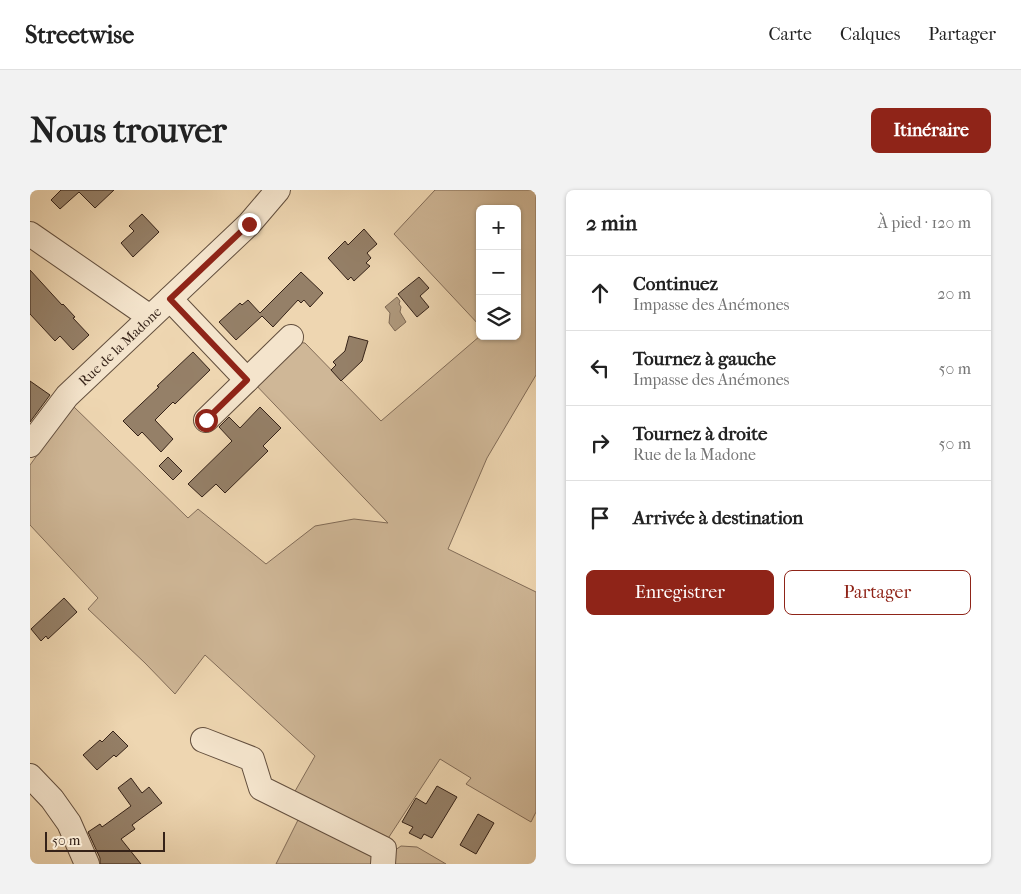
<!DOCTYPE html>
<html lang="fr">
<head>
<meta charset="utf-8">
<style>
	body { margin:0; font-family:"IM FELL French Canon",serif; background:#f2f2f2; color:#222 }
	.controls { position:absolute; right:15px; top:15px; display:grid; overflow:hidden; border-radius:8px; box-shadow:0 1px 4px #0004 }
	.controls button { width:45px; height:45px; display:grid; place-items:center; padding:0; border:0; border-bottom:1px solid #e0e0e0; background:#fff; color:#222; font:25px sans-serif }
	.scale { position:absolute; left:15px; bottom:12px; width:120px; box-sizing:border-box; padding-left:5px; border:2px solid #352218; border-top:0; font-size:14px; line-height:18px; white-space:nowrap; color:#352218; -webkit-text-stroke:4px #f4e4cc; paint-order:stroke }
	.stop { position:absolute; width:15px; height:15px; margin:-11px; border:4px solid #8f2418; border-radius:50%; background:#fff }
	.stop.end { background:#8f2418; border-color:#fff; box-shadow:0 1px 5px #0008 }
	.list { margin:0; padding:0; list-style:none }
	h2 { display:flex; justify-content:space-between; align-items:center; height:65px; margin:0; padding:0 20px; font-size:21px }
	h2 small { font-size:16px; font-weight:400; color:#767676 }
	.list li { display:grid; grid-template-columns:32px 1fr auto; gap:15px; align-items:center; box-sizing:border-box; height:75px; padding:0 20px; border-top:1px solid #e0e0e0 }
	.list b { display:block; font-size:19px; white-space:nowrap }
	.list p { margin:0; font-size:16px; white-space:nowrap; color:#767676 }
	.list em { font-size:16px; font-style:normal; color:#767676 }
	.actions { display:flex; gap:10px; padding:15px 20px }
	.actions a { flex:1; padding:11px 0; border:1px solid #8f2418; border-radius:8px; text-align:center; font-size:18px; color:#8f2418 }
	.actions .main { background:#8f2418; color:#fff }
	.icon { flex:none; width:28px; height:28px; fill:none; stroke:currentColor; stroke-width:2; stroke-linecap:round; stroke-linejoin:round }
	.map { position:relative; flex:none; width:506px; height:674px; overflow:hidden; border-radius:8px }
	header { display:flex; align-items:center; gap:30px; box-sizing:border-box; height:70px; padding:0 25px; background:#fff; border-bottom:1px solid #e0e0e0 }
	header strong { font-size:24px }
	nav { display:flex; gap:28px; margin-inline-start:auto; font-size:18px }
	.intro { display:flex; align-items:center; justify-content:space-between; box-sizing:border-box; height:120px; padding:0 30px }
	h1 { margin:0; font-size:35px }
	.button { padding:12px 22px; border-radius:8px; background:#8f2418; color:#fff; font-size:18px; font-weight:700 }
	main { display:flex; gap:30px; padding:0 30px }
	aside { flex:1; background:#fff; border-radius:8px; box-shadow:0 1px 4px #0004 }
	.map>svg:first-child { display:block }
</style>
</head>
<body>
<header>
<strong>Streetwise</strong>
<nav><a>Carte</a><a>Calques</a><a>Partager</a></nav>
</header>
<div class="intro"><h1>Nous trouver</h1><a class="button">Itinéraire</a></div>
<main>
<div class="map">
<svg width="506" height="674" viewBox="0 0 506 674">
	<rect width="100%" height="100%" fill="#eed6b1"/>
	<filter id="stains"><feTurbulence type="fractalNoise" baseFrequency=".004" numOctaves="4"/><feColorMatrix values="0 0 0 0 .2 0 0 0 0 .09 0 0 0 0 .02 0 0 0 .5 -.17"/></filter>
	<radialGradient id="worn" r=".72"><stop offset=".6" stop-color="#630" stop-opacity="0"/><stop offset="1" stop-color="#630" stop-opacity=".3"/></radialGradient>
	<g fill="#cfb797" stroke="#826c58">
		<polygon points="405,0 506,0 506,185 457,268 418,359 506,402 506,622 501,632 436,594 441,588 410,569 357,650 264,603 285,566 175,465 145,504 115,473 58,419 68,408 0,335 0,275 43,216 158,328 168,319 236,374 285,336 324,329 358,333 222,191 263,152 275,153 351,231 450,146 487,146 487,19 450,19 450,136 364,44"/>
		<polygon points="270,626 347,667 345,674 246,674"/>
		<polygon points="371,656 387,657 416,674 360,674 358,665"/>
	</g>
	<polygon fill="#af997d" stroke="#7e6955" points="367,107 370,111 369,114 371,117 370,122 376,132 365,141 359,133 360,123 355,117"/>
	<g fill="#958068" stroke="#352218">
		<polygon points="31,0 84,0 65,18 49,2 30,19 21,10"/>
		<polygon points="112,24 129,42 103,67 91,53 104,41 99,36"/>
		<polygon points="334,39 347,54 337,63 341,68 336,73 340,76 324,91 321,87 318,90 298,68 315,51 318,55"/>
		<polygon points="0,80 32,115 33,114 45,127 43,128 59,145 43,160 30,146 25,151 0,124"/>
		<polygon points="271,82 293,103 280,117 274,110 271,113 268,110 243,137 232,126 206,150 189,132 210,113 212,115 218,110 230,123"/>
		<polygon points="389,87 399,98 390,106 399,117 387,127 368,104"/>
		<polygon points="319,146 338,151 332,171 311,191 301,180 306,175 303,172 315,161"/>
		<polygon points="163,162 180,180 145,214 143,212 125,230 143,249 131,262 112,242 108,246 93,231 129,197 127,196"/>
		<polygon points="0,191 20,205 0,232"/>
		<polygon points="230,217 251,238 233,256 238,261 195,303 186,294 172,307 158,294 202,251 189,237 199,227 210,238"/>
		<polygon points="138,267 152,281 143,290 129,276"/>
		<polygon points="34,408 47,422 18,449 16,446 11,451 1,439"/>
		<polygon points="83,541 98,556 86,567 84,565 67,580 53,565 70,550 72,552"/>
		<polygon points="101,588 112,603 119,597 132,613 102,635 105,639 91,649 111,674 70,674 70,668 58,642 70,634 72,637 101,616 88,598"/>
		<polygon points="407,596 427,607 402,648 394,644 391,649 379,643 383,637 372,632 386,608 396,614"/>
		<polygon points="448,624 464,633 446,664 430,655"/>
	</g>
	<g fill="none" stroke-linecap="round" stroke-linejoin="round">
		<defs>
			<g id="minor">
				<polyline points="0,44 120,127"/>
				<polyline points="140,109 217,190 261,147"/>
				<polyline points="176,230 217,190"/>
				<path id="s1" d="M0,255L37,206L219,34L248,0"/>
				<polyline points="173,550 222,569 231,598 354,659 353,674"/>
				<polyline points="0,586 22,609 39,633 57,674"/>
			</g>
		</defs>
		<use href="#minor" stroke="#634f3e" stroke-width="26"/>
		<use href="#minor" stroke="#f4e4cc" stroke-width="24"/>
	</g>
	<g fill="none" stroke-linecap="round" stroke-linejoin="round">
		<polyline stroke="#8f2418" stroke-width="6" points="176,230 217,190 140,109 219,34"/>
	</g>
	<g text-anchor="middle" stroke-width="5" stroke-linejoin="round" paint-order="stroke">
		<g font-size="14" fill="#352218" stroke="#f4e4cc">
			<text dy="5" stroke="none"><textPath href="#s1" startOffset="134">Rue de la Madone</textPath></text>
		</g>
	</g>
	<rect width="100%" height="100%" filter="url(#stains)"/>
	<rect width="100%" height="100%" fill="url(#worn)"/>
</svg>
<div class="controls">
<button>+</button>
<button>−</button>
<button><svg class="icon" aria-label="layers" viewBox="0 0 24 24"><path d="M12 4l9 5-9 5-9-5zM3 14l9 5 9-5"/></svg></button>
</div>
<div class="scale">50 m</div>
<div class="stop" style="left:176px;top:230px"></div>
<div class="stop end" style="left:219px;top:34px"></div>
</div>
<aside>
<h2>2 min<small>À pied · 120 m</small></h2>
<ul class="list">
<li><svg class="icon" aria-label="ahead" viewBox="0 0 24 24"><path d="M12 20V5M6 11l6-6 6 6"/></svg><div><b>Continuez</b><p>Impasse des Anémones</p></div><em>20 m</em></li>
<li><svg class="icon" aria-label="left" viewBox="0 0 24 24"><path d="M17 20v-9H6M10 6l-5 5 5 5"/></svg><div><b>Tournez à gauche</b><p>Impasse des Anémones</p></div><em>50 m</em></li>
<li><svg class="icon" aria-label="right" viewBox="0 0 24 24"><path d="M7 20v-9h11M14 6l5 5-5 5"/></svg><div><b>Tournez à droite</b><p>Rue de la Madone</p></div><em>50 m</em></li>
<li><svg class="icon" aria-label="arrive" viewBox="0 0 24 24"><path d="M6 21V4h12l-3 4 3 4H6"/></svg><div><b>Arrivée à destination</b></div></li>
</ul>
<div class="actions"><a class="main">Enregistrer</a><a>Partager</a></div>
</aside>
</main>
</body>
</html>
